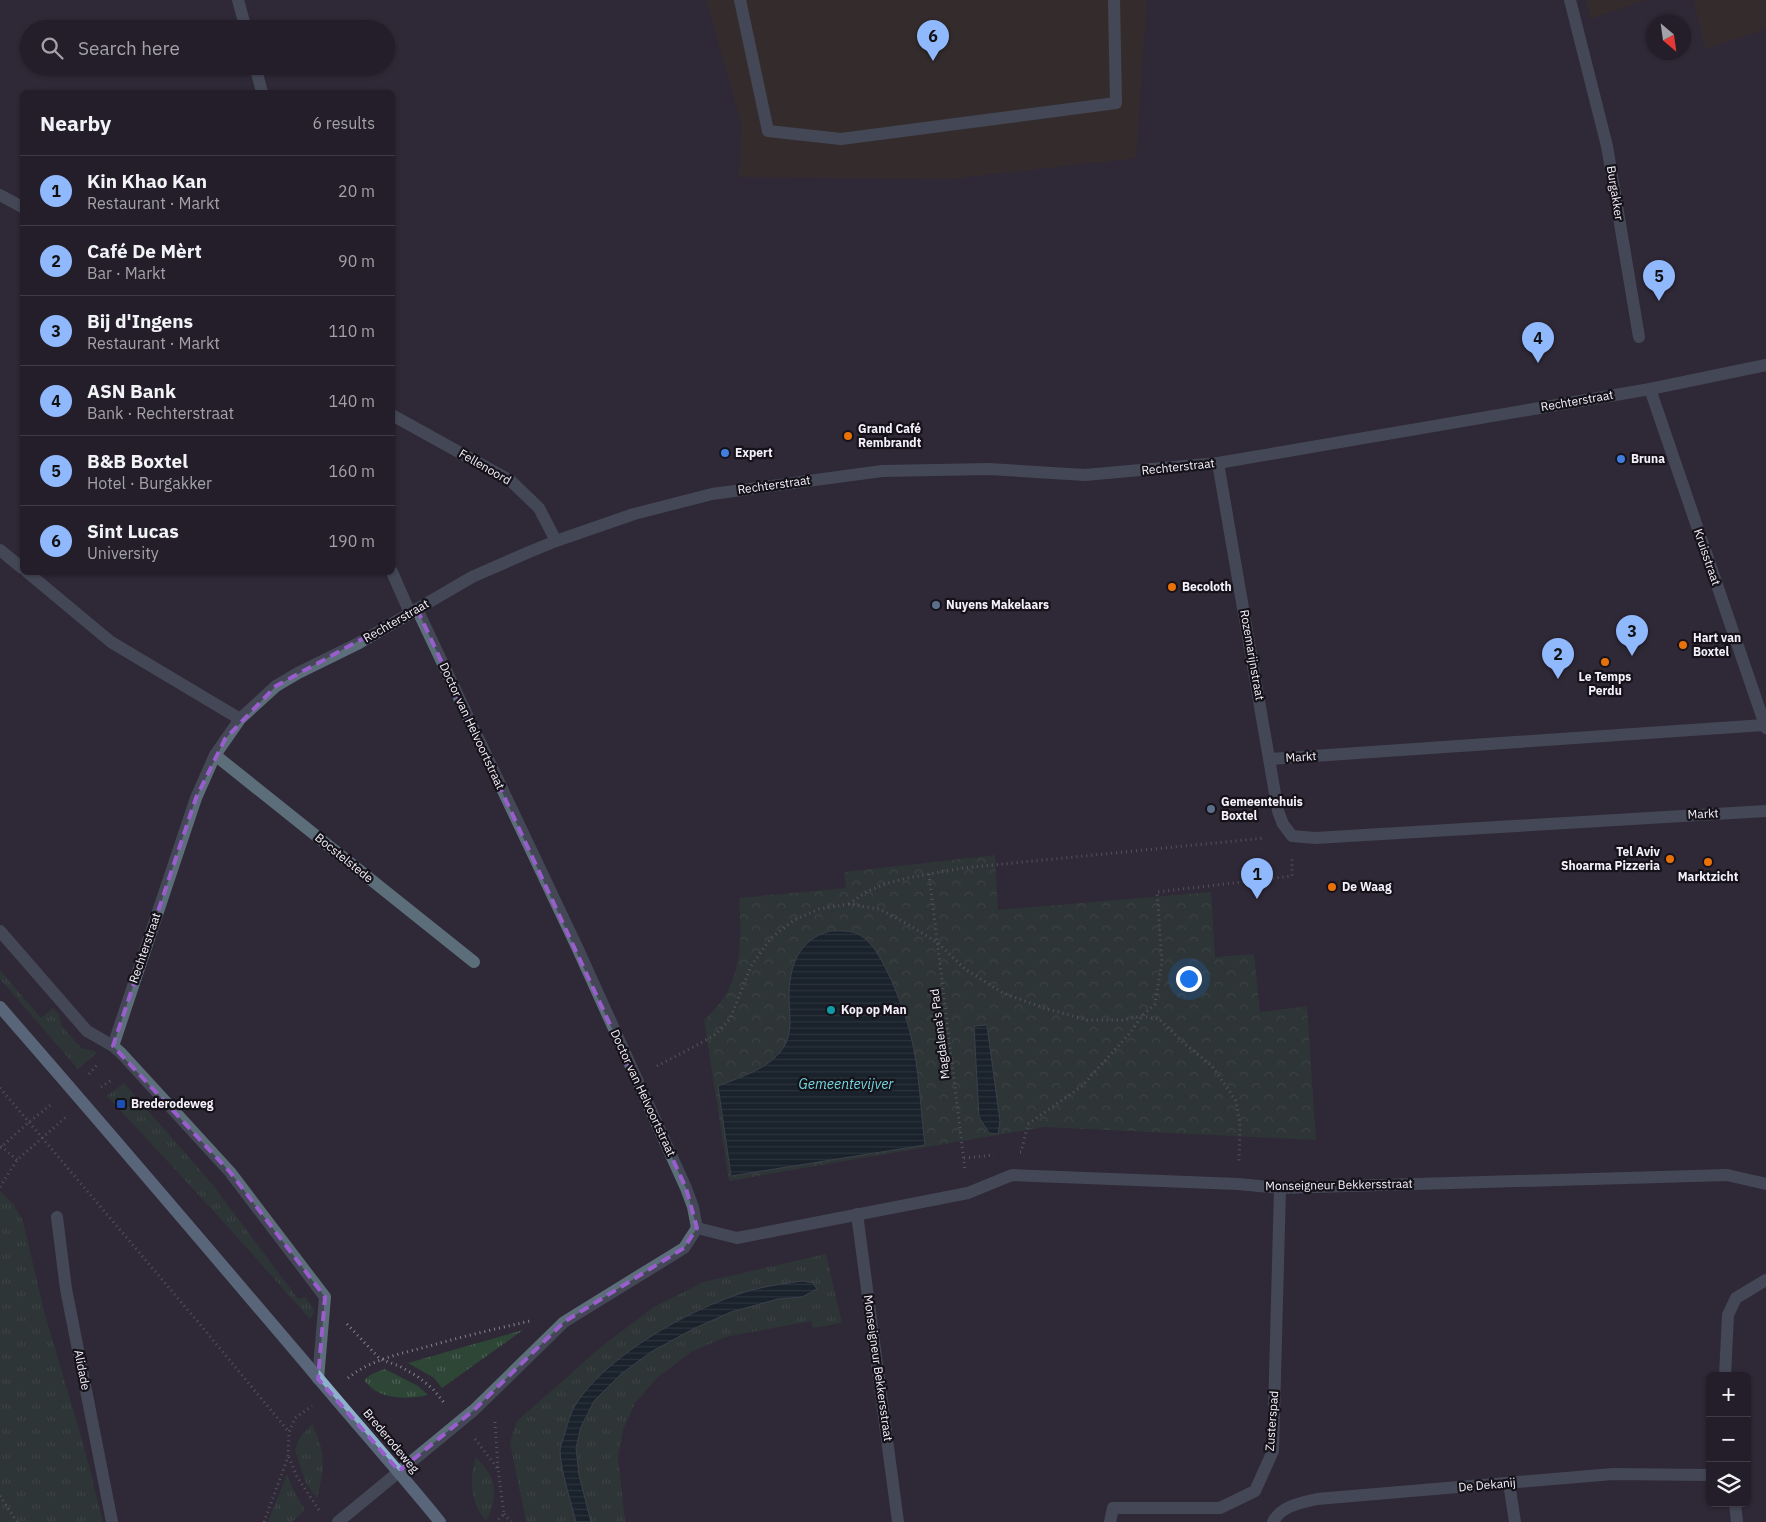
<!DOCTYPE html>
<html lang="en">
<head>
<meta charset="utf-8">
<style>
	body { margin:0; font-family:"IBM Plex Sans",sans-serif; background:#2f2b35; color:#f1f3f6 }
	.controls { position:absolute; right:15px; bottom:15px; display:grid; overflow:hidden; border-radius:8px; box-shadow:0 1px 4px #0004 }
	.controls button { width:45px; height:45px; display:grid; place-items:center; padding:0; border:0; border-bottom:1px solid #403c46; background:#231e29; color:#f1f3f6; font:25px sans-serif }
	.compass { position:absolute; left:1646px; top:15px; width:45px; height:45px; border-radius:50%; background:#231e29; box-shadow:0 1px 4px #0004; rotate:151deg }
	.you { position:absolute; left:1188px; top:978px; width:18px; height:18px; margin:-12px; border:4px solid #fff; border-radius:50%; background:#1a73e8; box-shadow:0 0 0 8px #1a73e833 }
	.badge { display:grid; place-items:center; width:32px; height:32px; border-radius:50%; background:#90b8fd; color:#111; font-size:16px; font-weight:700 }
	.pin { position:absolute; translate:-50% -41px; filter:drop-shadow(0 1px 2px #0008) }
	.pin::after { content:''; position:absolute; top:26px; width:18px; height:15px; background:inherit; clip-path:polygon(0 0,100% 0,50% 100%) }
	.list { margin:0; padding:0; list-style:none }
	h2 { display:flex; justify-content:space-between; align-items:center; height:65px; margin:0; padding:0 20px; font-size:21px }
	h2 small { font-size:16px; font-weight:400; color:#a3a2a8 }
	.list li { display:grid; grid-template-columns:32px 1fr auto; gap:15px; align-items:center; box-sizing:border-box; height:70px; padding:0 20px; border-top:1px solid #403c46 }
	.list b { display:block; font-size:19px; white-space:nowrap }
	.list p { margin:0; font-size:16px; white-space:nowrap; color:#a3a2a8 }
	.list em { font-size:16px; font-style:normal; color:#a3a2a8 }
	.icon { flex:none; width:28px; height:28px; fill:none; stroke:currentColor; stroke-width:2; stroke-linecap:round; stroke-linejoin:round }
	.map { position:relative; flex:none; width:1766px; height:1522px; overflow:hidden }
	.search { position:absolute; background:#231e29; box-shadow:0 1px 4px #0004; left:20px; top:20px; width:375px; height:55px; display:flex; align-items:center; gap:12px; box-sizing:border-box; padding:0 18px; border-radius:28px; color:#a3a2a8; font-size:19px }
	.panel { position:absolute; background:#231e29; box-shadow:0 1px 4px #0004; left:20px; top:90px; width:375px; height:485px; border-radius:8px }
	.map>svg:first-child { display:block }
</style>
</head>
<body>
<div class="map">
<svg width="1766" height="1522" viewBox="0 0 1766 1522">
	<defs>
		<pattern id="grass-tufts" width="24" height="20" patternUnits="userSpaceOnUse" patternTransform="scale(1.25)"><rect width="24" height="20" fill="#2e4636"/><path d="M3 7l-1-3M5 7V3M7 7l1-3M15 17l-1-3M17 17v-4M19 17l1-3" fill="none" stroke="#4d6154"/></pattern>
		<pattern id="park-crowns" width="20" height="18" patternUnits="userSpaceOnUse" patternTransform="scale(1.25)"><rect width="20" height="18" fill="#2e4636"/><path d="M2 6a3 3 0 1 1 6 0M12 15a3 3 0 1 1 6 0" fill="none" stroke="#4d6154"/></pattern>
		<pattern id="water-rules" width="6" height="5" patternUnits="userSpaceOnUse" patternTransform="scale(1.25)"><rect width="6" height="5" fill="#001d20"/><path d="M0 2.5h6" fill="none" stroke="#263e41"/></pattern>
	</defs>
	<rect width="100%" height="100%" fill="#2f2837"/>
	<g fill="#3b3221">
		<polygon points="706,0 1147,0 1136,158 950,179 739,177 741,123"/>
		<polygon points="1586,0 1645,0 1591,19"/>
		<polygon points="1694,0 1766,0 1766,29 1705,49"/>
	</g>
	<g fill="url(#grass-tufts)">
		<polygon points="0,970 41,1018 53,1008 59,1014 61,1025 81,1048 95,1051 97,1053 78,1069 0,979"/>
		<polygon points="124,1083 213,1185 298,1299 306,1297 315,1312 310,1319 219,1217 107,1096"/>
		<polygon points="0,1191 14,1205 23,1221 44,1311 83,1443 103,1522 0,1522"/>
		<polygon points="826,1254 842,1323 813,1328 811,1321 726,1337 691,1352 657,1378 635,1403 623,1430 618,1457 625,1522 526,1522 510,1443 516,1422 602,1346 654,1307 703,1282"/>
		<polygon points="523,1330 442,1388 434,1378 408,1363"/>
		<path d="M385,1369L418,1386L428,1395C407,1400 378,1400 364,1380L372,1374Z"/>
		<path d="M312,1424C326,1454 325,1466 317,1498L306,1484L295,1450L300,1437Z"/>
		<path d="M476,1456C481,1463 489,1471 492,1479C497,1493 493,1509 486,1521C470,1502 469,1479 476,1456Z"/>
		<polygon points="287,1474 294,1491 305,1510 292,1522 268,1522"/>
	</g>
	<path fill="url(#park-crowns)" d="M995,855L998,910L1211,892L1215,957L1254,954L1260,1012L1307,1006L1316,1140L1045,1127L729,1181L704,1020C714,1010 725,999 730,986C743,958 741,928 739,898L846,888L844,872Z"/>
	<g fill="url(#water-rules)" stroke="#495c62">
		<path d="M830,931C840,931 852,930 860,935C873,943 881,959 887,971C899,996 909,1023 914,1050C920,1081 921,1114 925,1145L731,1176L718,1086C741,1077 772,1068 785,1045C793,1030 789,1011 789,996C789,966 799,939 830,931Z"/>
		<polygon points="987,1025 1000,1121 998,1134 989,1133 979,1117 974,1026"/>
		<path d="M803,1281L813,1283L817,1289L802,1297L778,1299L731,1312L693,1329L651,1352L621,1374L594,1401L581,1427L576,1448L579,1475L591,1522H576C571,1502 561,1472 560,1452C560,1446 563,1439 565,1433C568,1421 572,1408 580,1398C613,1353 684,1313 736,1295C758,1287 780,1284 803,1281Z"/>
	</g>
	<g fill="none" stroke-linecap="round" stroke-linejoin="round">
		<g stroke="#87828f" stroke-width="3" stroke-dasharray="1 4" stroke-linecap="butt">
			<polyline points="929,874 965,1170"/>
			<polyline points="849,904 866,892 885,884 907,878 963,868 1265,838"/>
			<polyline points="657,1066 699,1044 716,1034 730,1019 751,966 771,938 794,920 819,909 849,904 879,909 911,926 938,943 965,969 1003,993 1044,1008 1087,1020 1122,1020 1142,1016 1159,1019 1185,1044 1212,1066 1236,1101 1240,1126 1239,1161"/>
			<polyline points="89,1074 98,1064"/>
			<polyline points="101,1087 113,1079"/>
			<polyline points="0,1088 198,1322 289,1432"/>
			<polyline points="1,1146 17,1160"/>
			<polyline points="0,1148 29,1122 53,1103"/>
			<polyline points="1020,1152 1021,1152 1028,1124 1081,1087 1130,1033 1142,1016 1155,1004 1162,962 1157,892 1292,876 1292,859"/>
			<polyline points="964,1158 994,1155"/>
			<polyline points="0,1187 17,1160 66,1117"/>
			<polyline points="347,1324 380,1359 399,1366 417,1376 433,1389 445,1404"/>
			<path d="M348,1378C370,1360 399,1354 426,1347C460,1337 495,1329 530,1321"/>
			<polyline points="495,1422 498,1469"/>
			<polyline points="475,1439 498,1469 504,1514 496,1522"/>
			<polyline points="289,1457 297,1477 319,1510"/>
			<polyline points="0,1496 17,1522"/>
			<polyline points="504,1514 511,1522"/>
			<polyline points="264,1522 288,1457 289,1432 295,1418 312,1406"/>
		</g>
		<g stroke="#5d6e7b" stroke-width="12">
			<polyline points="238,0 246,29"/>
			<polyline points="740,0 768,131 841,139 1116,103 1114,0"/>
			<polyline points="1570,0 1607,146 1639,337"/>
			<polyline points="255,66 262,92"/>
			<polyline points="0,195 22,207"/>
			<polyline points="1650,389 1766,728"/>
			<polyline points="392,415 511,481 539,508 556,541"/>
			<polyline points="1218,463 1278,811 1283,824 1292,836 1315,838 1766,811"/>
			<polyline points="0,550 22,568"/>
			<polyline points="27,572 111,642 240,719"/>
			<polyline points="392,572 410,613"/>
			<polyline points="215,755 474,962"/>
			<polyline points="1270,759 1764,725"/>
			<polyline points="0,931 87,1031 113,1046 121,1053 230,1172 325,1297 318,1379"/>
			<polyline points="113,1046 196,798 215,755 240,719 276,686 298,673 359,643 472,577 529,552 556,541 634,514 712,494 882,471 989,469 1085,475 1218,463 1650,389 1766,365"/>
			<polyline points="857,1214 898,1522"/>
			<polyline points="57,1217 66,1289 112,1522"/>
			<polyline points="697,1228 737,1238 968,1193 1012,1175 1238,1184 1280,1188 1727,1175 1766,1184"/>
			<polyline points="1725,1376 1728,1315 1736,1298 1766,1280"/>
			<polyline points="1509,1483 1515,1522"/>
			<polyline points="1735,1503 1737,1522"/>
			<polyline points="338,1522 474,1410 564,1322 684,1248 697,1228 693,1207 686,1188 577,947 417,609"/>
			<polyline points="1110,1522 1113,1508 1220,1508 1255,1491 1273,1451 1280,1188"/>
			<path d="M1273,1522C1281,1506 1300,1503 1317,1499L1613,1474L1710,1475"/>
		</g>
		<path stroke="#8db1cb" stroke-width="12" d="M0,1007C104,1126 206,1246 308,1366C352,1419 397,1469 440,1522"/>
	</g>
	<path d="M0 0H1766V1522H0ZM417,609L686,1188L697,1228L684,1248L564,1322L474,1410L399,1471L318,1379L325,1297L230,1172L113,1046L196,798L225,739L276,686Z" fill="#2f2837" fill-opacity=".55" fill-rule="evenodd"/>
	<path fill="none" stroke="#995dce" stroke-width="4" stroke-dasharray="10 6" stroke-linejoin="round" d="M417,609L686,1188L697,1228L684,1248L564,1322L474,1410L399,1471L318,1379L325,1297L230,1172L113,1046L196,798L225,739L276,686Z"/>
	<g fill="#e8710a" stroke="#151219" stroke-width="2">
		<circle cx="848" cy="436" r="5"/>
		<circle cx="1172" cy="587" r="5"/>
		<circle cx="1683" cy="645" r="5"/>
		<circle cx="1605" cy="662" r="5"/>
		<circle cx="1670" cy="859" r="5"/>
		<circle cx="1708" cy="862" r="5"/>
		<circle cx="1332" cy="887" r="5"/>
	</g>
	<g fill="#3f7fe0" stroke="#151219" stroke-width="2">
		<circle cx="725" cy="453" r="5"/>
		<circle cx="1621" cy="459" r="5"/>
	</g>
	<g fill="#5c6f8a" stroke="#151219" stroke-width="2">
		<circle cx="936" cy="605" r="5"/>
		<circle cx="1211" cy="809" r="5"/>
	</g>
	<circle fill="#0f9aa8" stroke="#151219" stroke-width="2" cx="831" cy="1010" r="5"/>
	<rect fill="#1a4fb4" stroke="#151219" stroke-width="2" x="116" y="1099" width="10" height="10" rx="2.5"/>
	<g text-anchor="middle" stroke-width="4.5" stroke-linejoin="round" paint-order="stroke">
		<g font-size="12" fill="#f4f0fb" stroke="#151219">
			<text transform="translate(1615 193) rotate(81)" y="4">Burgakker</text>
			<text transform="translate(1577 401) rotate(-10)" y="4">Rechterstraat</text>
			<text transform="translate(485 467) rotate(30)" y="4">Fellenoord</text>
			<text transform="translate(1178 467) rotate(-6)" y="4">Rechterstraat</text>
			<text transform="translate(774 485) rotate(-8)" y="4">Rechterstraat</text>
			<text transform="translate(1707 557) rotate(71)" y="4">Kruisstraat</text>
			<text transform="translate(396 621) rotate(-30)" y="4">Rechterstraat</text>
			<text transform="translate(1252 655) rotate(80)" y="4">Rozemarijnstraat</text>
			<text transform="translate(472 726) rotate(65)" y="4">Doctor van Helvoortstraat</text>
			<text transform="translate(1301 757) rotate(-4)" y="4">Markt</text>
			<text transform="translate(1703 814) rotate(-3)" y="4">Markt</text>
			<text transform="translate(344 858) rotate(39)" y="4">Bocstelstede</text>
			<text transform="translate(145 948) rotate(-71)" y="4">Rechterstraat</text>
			<text transform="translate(940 1034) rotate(-97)" y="4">Magdalena's Pad</text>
			<text transform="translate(643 1093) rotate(65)" y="4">Doctor van Helvoortstraat</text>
			<text transform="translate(1339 1185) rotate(-1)" y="4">Monseigneur Bekkersstraat</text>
			<text transform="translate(878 1368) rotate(82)" y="4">Monseigneur Bekkersstraat</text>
			<text transform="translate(82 1370) rotate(79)" y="4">Alidade</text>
			<text transform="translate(1272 1421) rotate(-86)" y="4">Zusterspad</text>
			<text transform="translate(391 1441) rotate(50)" y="4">Brederodeweg</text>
			<text transform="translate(1487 1485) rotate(-5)" y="4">De Dekanij</text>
		</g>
		<g font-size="12" font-weight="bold" fill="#f4f0fb" stroke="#151219" text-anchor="start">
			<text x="858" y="433">Grand Café<tspan x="858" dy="14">Rembrandt</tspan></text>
			<text x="735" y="457">Expert</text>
			<text x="1631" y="463">Bruna</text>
			<text x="1182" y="591">Becoloth</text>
			<text x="946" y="609">Nuyens Makelaars</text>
			<text x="1693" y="642">Hart van<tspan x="1693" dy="14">Boxtel</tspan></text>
			<text x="1605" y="681" text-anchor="middle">Le Temps<tspan x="1605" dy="14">Perdu</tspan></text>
			<text x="1221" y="806">Gemeentehuis<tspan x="1221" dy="14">Boxtel</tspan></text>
			<text x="1660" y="856" text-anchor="end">Tel Aviv<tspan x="1660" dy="14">Shoarma Pizzeria</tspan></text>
			<text x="1708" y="881" text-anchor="middle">Marktzicht</text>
			<text x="1342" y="891">De Waag</text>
			<text x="841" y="1014">Kop op Man</text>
			<text x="131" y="1108">Brederodeweg</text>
		</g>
		<g font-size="14" font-style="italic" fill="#73d6df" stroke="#151219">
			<text x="846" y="1089">Gemeentevijver</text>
		</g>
	</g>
</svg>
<div class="controls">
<button>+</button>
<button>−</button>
<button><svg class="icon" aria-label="layers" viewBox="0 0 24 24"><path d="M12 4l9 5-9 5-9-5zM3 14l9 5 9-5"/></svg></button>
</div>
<svg class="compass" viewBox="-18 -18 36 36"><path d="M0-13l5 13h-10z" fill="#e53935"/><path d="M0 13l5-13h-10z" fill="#a3a2a8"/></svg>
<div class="you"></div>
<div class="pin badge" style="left:1257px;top:899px">1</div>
<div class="pin badge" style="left:1558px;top:679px">2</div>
<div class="pin badge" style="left:1632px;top:656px">3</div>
<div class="pin badge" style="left:1538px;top:363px">4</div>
<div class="pin badge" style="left:1659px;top:301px">5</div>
<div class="pin badge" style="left:933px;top:61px">6</div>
<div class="search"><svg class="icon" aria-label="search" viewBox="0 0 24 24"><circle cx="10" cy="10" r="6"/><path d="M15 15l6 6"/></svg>Search here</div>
<section class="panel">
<h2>Nearby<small>6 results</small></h2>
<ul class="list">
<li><span class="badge">1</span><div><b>Kin Khao Kan</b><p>Restaurant · Markt</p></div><em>20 m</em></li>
<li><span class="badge">2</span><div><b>Café De Mèrt</b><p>Bar · Markt</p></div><em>90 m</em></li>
<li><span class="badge">3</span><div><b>Bij d'Ingens</b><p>Restaurant · Markt</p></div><em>110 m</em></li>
<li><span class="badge">4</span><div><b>ASN Bank</b><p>Bank · Rechterstraat</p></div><em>140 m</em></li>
<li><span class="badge">5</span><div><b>B&amp;B Boxtel</b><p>Hotel · Burgakker</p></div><em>160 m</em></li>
<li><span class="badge">6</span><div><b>Sint Lucas</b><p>University</p></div><em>190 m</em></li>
</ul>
</section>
</div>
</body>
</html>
